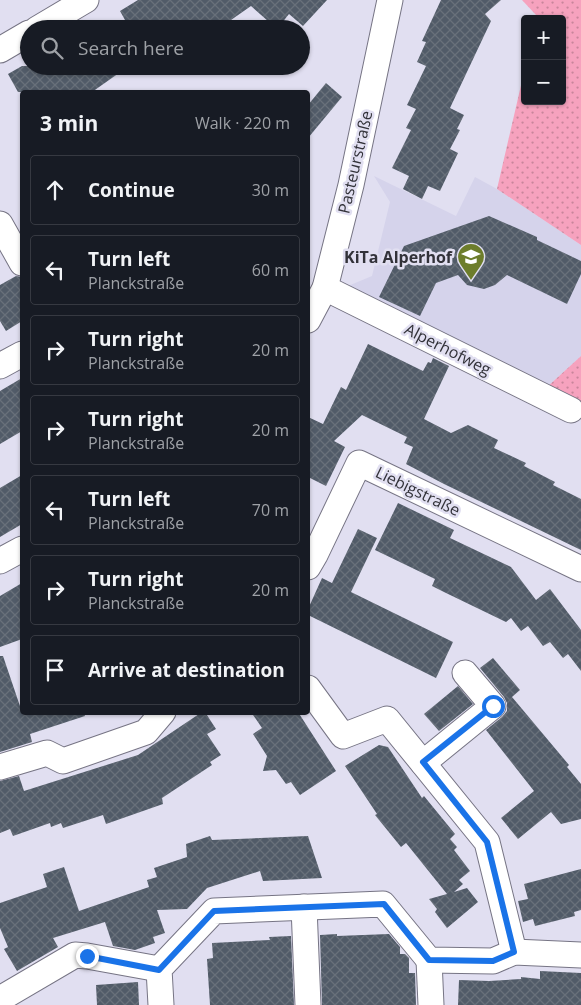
<!DOCTYPE html>
<html lang="en">
<head>
<meta charset="utf-8">
<style>
	body { margin:0; font-family:"Open Sans",sans-serif; background:#242831; color:#f1f3f6 }
	.controls { position:absolute; right:15px; top:15px; display:grid; overflow:hidden; border-radius:5px; box-shadow:0 1px 4px #0004 }
	.controls button { width:45px; height:45px; display:grid; place-items:center; padding:0; border:0; border-bottom:1px solid #363941; background:#171b24; color:#f1f3f6; font:25px sans-serif }
	.stop { position:absolute; width:15px; height:15px; margin:-11px; border:4px solid #1a73e8; border-radius:50%; background:#fff }
	.stop.end { background:#1a73e8; border-color:#fff; box-shadow:0 1px 5px #0008 }
	.list { margin:0; padding:0; list-style:none }
	h2 { display:flex; justify-content:space-between; align-items:center; height:65px; margin:0; padding:0 20px; font-size:21px }
	h2 small { font-size:16px; font-weight:400; color:#9ea1a6 }
	.list li { display:grid; grid-template-columns:32px 1fr auto; gap:15px; align-items:center; box-sizing:border-box; height:70px; margin:0 10px 10px; padding:0 10px; border:1px solid #363941; border-radius:5px }
	.list b { display:block; font-size:19px; white-space:nowrap }
	.list p { margin:0; font-size:16px; white-space:nowrap; color:#9ea1a6 }
	.list em { font-size:16px; font-style:normal; color:#9ea1a6 }
	.icon { flex:none; width:28px; height:28px; fill:none; stroke:currentColor; stroke-width:2; stroke-linecap:round; stroke-linejoin:round }
	.map { position:relative; flex:none; width:581px; height:1005px; overflow:hidden }
	.search { position:absolute; background:#171b24; box-shadow:0 1px 4px #0004; left:20px; top:20px; width:290px; height:55px; display:flex; align-items:center; gap:12px; box-sizing:border-box; padding:0 18px; border-radius:28px; color:#9ea1a6; font-size:19px }
	.panel { position:absolute; background:#171b24; box-shadow:0 1px 4px #0004; left:20px; top:90px; width:290px; height:625px; border-radius:5px }
	.map>svg:first-child { display:block }
</style>
</head>
<body>
<div class="map">
<svg width="581" height="1005" viewBox="0 0 581 1005">
	<defs>
		<pattern id="grass-dots" width="8" height="8" patternUnits="userSpaceOnUse" patternTransform="scale(1.25)"><rect width="8" height="8" fill="#f6a2be"/><path d="M2 2h.1M6 6h.1" fill="none" stroke="#c8859b" stroke-width="1.8" stroke-linecap="round"/></pattern>
		<pattern id="building-cross-hatch" width="8" height="8" patternUnits="userSpaceOnUse" patternTransform="scale(1.25)"><rect width="8" height="8" fill="#515b68"/><path d="M0 0l8 8M0 8l8-8" fill="none" stroke="#68707a"/></pattern>
	</defs>
	<rect width="100%" height="100%" fill="#e1dff1"/>
	<polygon fill="#d5d3eb" points="374,176 456,216 475,177 497,189 581,245 581,356 546,388 348,286 372,276 390,202"/>
	<g fill="url(#grass-dots)">
		<polygon points="522,0 581,0 581,245 497,189 525,68 525,101 562,101 562,19 536,19 537,16"/>
		<polygon points="581,356 581,408 546,388"/>
	</g>
	<g fill="url(#building-cross-hatch)">
		<polygon points="138,0 327,0 303,26 289,14 277,29 251,6 231,20 224,29 156,29 149,22 138,29 130,29 120,11"/>
		<polygon points="441,0 501,0 485,14 491,21 450,108 464,115 457,129 460,130 450,149 458,153 440,191 428,186 422,199 403,189 409,176 392,168 411,130 406,128 416,109 407,105 426,66 417,62 426,42 422,41"/>
		<polygon points="22,66 129,66 92,92 18,92 8,74"/>
		<polygon points="326,83 342,97 308,138 308,105"/>
		<polygon points="489,216 537,237 537,240 581,261 581,274 567,304 507,275 495,285 484,289 467,285 458,275 436,283 420,316 379,297 404,246"/>
		<polygon points="16,276 22,277 22,321 6,331 0,321 0,285"/>
		<polygon points="368,344 423,371 428,362 431,363 433,358 449,366 424,419 451,433 468,425 498,440 494,448 526,463 524,466 555,482 553,485 581,499 581,550 444,484 406,464 413,447 404,443 407,437 362,415 334,441 345,447 326,486 308,477 308,417 323,424 341,387 346,390"/>
		<polygon points="22,378 22,431 0,444 0,391"/>
		<polygon points="22,475 22,524 0,537 0,488"/>
		<polygon points="398,503 454,530 450,538 511,567 536,600 550,589 581,630 581,671 568,654 563,658 550,642 543,646 528,626 521,631 511,618 506,622 446,593 432,586 435,579 375,550"/>
		<polygon points="358,529 377,538 351,592 453,642 436,678 308,615 308,609 322,578 332,583"/>
		<polygon points="22,583 22,639 0,647 0,596"/>
		<polygon points="0,656 3,656 22,712 84,712 85,716 30,734 32,742 0,752"/>
		<polygon points="493,658 520,690 512,697 569,765 567,767 581,784 581,819 561,824 551,812 518,839 501,818 534,791 486,730 502,717 507,711 507,703 504,697 480,668"/>
		<polygon points="458,686 473,704 439,731 424,714"/>
		<polygon points="202,712 205,712 216,729 207,734 221,755 210,762 212,765 162,798 163,804 106,824 103,815 63,828 61,823 51,827 50,823 13,836 10,829 0,833 0,781 19,776 24,791 138,755"/>
		<polygon points="251,712 298,712 336,771 300,795 291,782 286,784 276,770 263,771 267,756 253,734 262,728"/>
		<polygon points="379,745 388,747 422,798 424,796 455,834 450,839 457,847 454,850 470,871 459,880 463,884 454,892 467,888 478,902 447,928 435,912 437,909 429,899 447,894 406,843 401,847 375,815 377,814 345,766"/>
		<polygon points="210,836 212,840 308,836 322,878 263,881 260,871 207,888 187,909 157,910 165,933 153,937 155,943 135,950 113,946 105,922 53,938 58,947 17,971 4,949 8,947 0,928 0,903 47,887 43,874 64,867 79,911 149,887 147,880 157,877 154,868 187,857 186,844"/>
		<polygon points="581,869 581,910 574,912 575,916 535,926 533,919 523,922 518,901 528,899 524,884"/>
		<polygon points="337,934 337,936 389,934 400,947 400,954 405,954 409,958 409,973 415,973 416,1005 322,1005 320,935"/>
		<polygon points="291,936 294,1005 210,1005 207,959 213,958 212,943 270,940 269,937"/>
		<polygon points="540,971 581,973 581,1005 458,1005 459,980 489,981 521,979 521,977 540,979"/>
		<polygon points="138,982 139,1005 97,1005 96,985"/>
	</g>
	<g fill="none" stroke-linecap="round" stroke-linejoin="round">
		<defs>
			<g id="minor">
				<polyline points="37,29 86,0"/>
				<polyline points="0,50 29,33"/>
				<polyline points="0,224 22,263"/>
				<polyline points="325,288 571,410"/>
				<polyline points="308,320 325,288 351,185 390,0"/>
				<polyline points="0,366 22,354"/>
				<polyline points="0,561 22,549"/>
				<polyline points="308,567 315,555 359,463 581,569"/>
				<polyline points="308,688 343,736 387,719 487,842 514,952"/>
				<polyline points="423,763 493,706 465,673"/>
				<polyline points="0,767 47,753 63,761 146,732 163,712"/>
				<polyline points="304,907 308,1005"/>
				<polyline points="429,960 431,1005"/>
				<polyline points="0,999 75,955 87,956 159,969"/>
				<polyline points="161,1005 159,969 214,911 383,904 429,960 493,961 514,952 581,955"/>
			</g>
		</defs>
		<use href="#minor" stroke="#767484" stroke-width="27"/>
		<use href="#minor" stroke="#fff" stroke-width="25"/>
	</g>
	<g fill="none" stroke-linecap="round" stroke-linejoin="round">
		<polyline stroke="#1a73e8" stroke-width="6" points="87,956 159,970 214,911 384,904 429,960 493,961 514,952 487,842 423,762 493,706"/>
	</g>
	<defs>
		<symbol id="school-pin" viewBox="-11 -11 22 30"><path d="M0 17L-7.5 6A9.5 9.5 0 1 1 7.5 6Z" fill="#6d7d2b" stroke="#e1dff1"/><path d="M0-5L7-2L0 1L-7-2ZM-4 1L0 2.5L4 1V4Q0 6-4 4Z" fill="#fff"/></symbol>
	</defs>
	<g fill-rule="evenodd">
		<use href="#school-pin" x="455" y="241" width="32" height="43"/>
	</g>
	<g text-anchor="middle" stroke-width="5" stroke-linejoin="round" paint-order="stroke">
		<g font-size="16" fill="#323239" stroke="#e1dff1">
			<text transform="translate(355 162) rotate(-77)" y="6">Pasteurstraße</text>
			<text transform="translate(448 349) rotate(27)" y="6">Alperhofweg</text>
			<text transform="translate(418 491) rotate(26)" y="6">Liebigstraße</text>
		</g>
		<g font-size="16" font-weight="bold" fill="#323239" stroke="#e1dff1" text-anchor="end">
			<text x="452" y="263">KiTa Alperhof</text>
		</g>
	</g>
</svg>
<div class="controls">
<button>+</button>
<button>−</button>
</div>
<div class="stop" style="left:493px;top:706px"></div>
<div class="stop end" style="left:87px;top:956px"></div>
<div class="search"><svg class="icon" aria-label="search" viewBox="0 0 24 24"><circle cx="10" cy="10" r="6"/><path d="M15 15l6 6"/></svg>Search here</div>
<section class="panel">
<h2>3 min<small>Walk · 220 m</small></h2>
<ul class="list">
<li><svg class="icon" aria-label="ahead" viewBox="0 0 24 24"><path d="M12 20V5M6 11l6-6 6 6"/></svg><div><b>Continue</b></div><em>30 m</em></li>
<li><svg class="icon" aria-label="left" viewBox="0 0 24 24"><path d="M17 20v-9H6M10 6l-5 5 5 5"/></svg><div><b>Turn left</b><p>Planckstraße</p></div><em>60 m</em></li>
<li><svg class="icon" aria-label="right" viewBox="0 0 24 24"><path d="M7 20v-9h11M14 6l5 5-5 5"/></svg><div><b>Turn right</b><p>Planckstraße</p></div><em>20 m</em></li>
<li><svg class="icon" aria-label="right" viewBox="0 0 24 24"><path d="M7 20v-9h11M14 6l5 5-5 5"/></svg><div><b>Turn right</b><p>Planckstraße</p></div><em>20 m</em></li>
<li><svg class="icon" aria-label="left" viewBox="0 0 24 24"><path d="M17 20v-9H6M10 6l-5 5 5 5"/></svg><div><b>Turn left</b><p>Planckstraße</p></div><em>70 m</em></li>
<li><svg class="icon" aria-label="right" viewBox="0 0 24 24"><path d="M7 20v-9h11M14 6l5 5-5 5"/></svg><div><b>Turn right</b><p>Planckstraße</p></div><em>20 m</em></li>
<li><svg class="icon" aria-label="arrive" viewBox="0 0 24 24"><path d="M6 21V4h12l-3 4 3 4H6"/></svg><div><b>Arrive at destination</b></div></li>
</ul>
</section>
</div>
</body>
</html>
